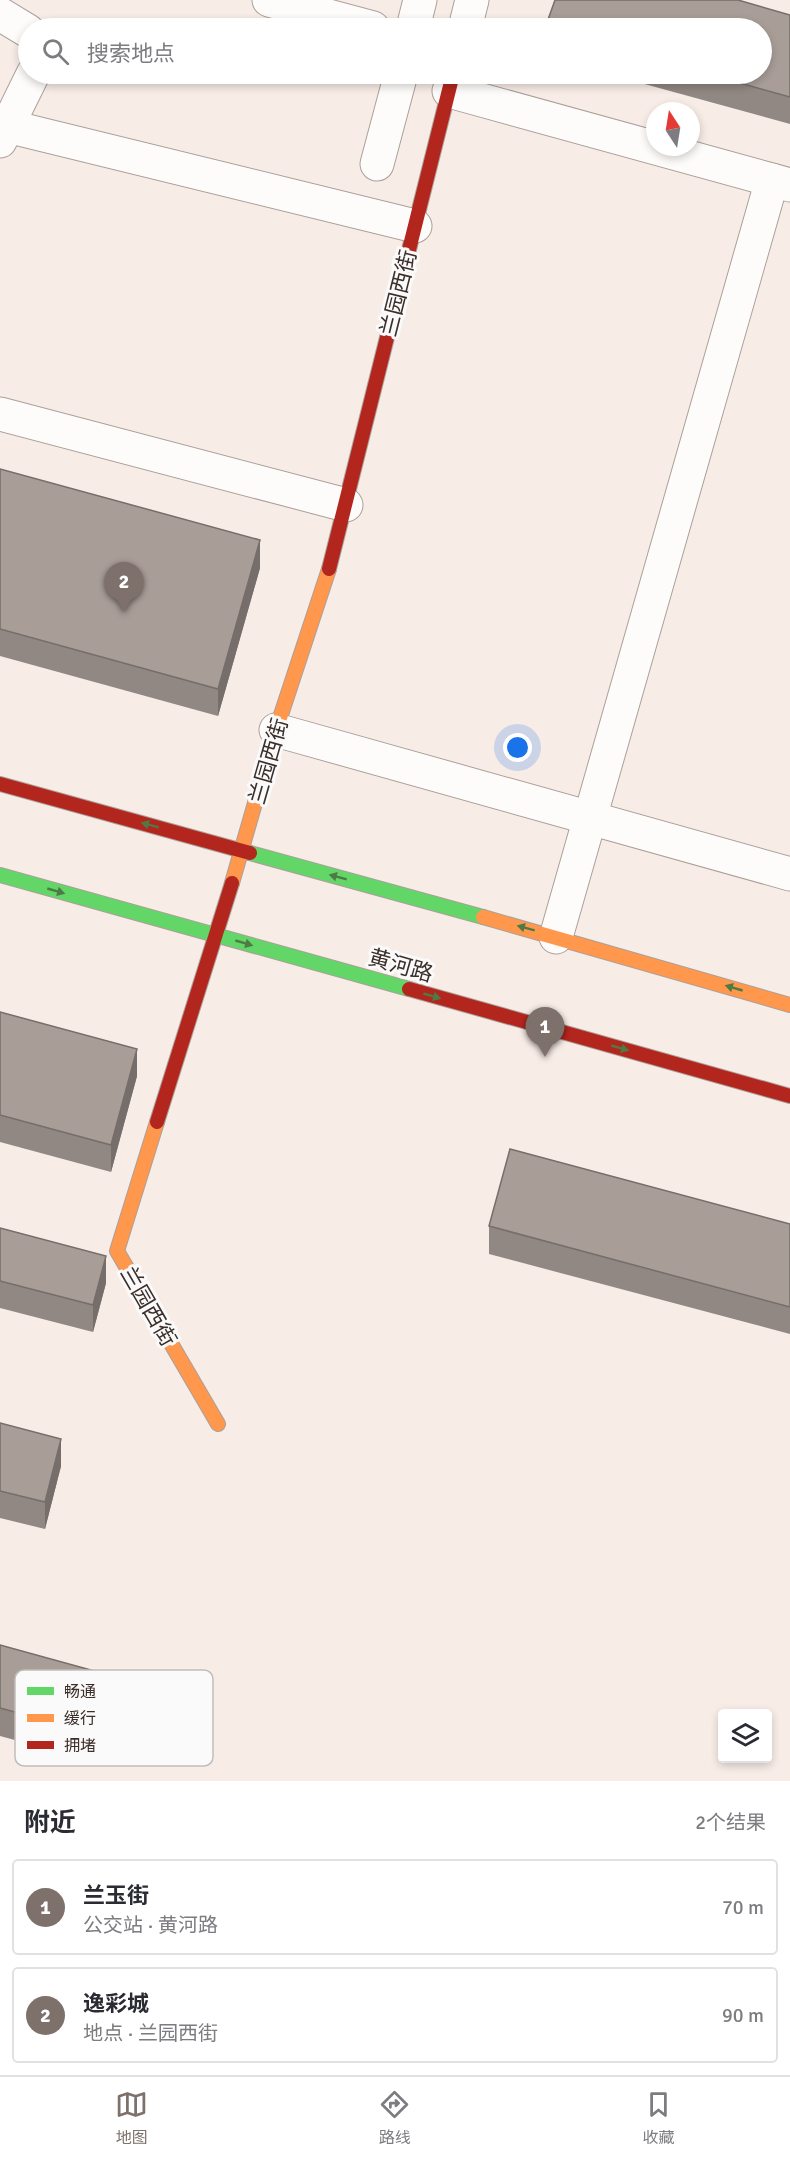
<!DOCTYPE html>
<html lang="zh">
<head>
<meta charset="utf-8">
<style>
	body { margin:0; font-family:Signika,"Noto Sans SC",sans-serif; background:#f7f7f7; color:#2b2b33 }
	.controls { position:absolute; right:18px; bottom:18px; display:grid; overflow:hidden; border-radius:6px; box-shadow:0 3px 9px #0003 }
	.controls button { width:54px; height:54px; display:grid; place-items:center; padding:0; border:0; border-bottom:2px solid #e1e1e2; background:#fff; color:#2b2b33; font:30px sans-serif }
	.compass { position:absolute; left:646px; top:102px; width:54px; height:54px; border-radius:50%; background:#fff; box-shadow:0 3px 9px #0003; rotate:348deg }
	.you { position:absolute; left:518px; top:748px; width:21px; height:21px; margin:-15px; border:4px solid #fff; border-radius:50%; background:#1a73e8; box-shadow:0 0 0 9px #1a73e833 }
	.badge { display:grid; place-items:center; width:39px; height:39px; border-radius:50%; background:#7e706a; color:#fff; font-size:20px; font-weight:700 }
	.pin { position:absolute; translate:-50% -50px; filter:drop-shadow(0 2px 3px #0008) }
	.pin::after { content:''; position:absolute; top:32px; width:21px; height:18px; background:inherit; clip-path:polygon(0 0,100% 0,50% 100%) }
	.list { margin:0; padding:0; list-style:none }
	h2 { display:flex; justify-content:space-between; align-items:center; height:78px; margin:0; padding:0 24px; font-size:26px }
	h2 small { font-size:20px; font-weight:400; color:#7c7c81 }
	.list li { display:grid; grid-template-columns:39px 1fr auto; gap:18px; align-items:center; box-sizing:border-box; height:96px; margin:0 12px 12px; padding:0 12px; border:2px solid #e1e1e2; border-radius:6px }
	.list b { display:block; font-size:22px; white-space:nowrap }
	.list p { margin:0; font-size:20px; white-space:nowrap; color:#7c7c81 }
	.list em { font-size:20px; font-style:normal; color:#7c7c81 }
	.icon { flex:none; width:33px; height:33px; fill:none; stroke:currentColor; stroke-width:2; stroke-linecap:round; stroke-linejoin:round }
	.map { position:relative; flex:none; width:790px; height:1781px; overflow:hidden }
	.search { position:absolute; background:#fff; box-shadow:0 3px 9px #0003; left:18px; right:18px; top:18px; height:66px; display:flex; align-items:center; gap:15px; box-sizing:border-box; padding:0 21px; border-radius:33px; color:#7c7c81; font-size:22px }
	.sheet { height:294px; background:#fff }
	nav { display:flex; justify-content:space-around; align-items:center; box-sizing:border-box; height:84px; border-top:2px solid #e1e1e2; background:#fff; font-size:16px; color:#7c7c81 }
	nav a { display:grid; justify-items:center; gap:3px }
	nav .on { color:#7e706a }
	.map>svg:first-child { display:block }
</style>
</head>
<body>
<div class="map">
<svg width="790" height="1781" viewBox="0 0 790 1781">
	<rect width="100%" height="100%" fill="#f8ece6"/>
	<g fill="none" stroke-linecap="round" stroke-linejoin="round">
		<defs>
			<g id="street">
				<polyline points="269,0 373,28"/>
				<polyline points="0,14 28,31"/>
				<polyline points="413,28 420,0"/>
				<polyline points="465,28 472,0"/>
				<polyline points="449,91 790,185"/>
				<polyline points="7,126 415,226"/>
				<polyline points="0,141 33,74"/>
				<polyline points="377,164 401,74"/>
				<polyline points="0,414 346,505"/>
				<polyline points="276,730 790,874"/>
				<polyline points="556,937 772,180"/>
			</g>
			<g id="fast">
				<polyline points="250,853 483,917"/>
				<polyline points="0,875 409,989"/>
			</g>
			<g id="slow">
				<polyline points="232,883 276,730 329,569"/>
				<polyline points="483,917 790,1005"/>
				<polyline points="157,1122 117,1251 218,1424"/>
			</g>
			<g id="jam">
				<polyline points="329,569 453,74"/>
				<polyline points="0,784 250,853"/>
				<polyline points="409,989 790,1096"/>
				<polyline points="157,1122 232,883"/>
			</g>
		</defs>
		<use href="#street" stroke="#aba09a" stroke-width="35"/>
		<use href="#fast" stroke="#aba09a" stroke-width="16"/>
		<use href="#slow" stroke="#aba09a" stroke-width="16"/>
		<use href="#jam" stroke="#aba09a" stroke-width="16"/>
		<use href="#street" stroke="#fefcfb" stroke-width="33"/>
		<use href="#fast" stroke="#63d668" stroke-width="14"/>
		<use href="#slow" stroke="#ff974d" stroke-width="14"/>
		<use href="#jam" stroke="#b3261e" stroke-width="14"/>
	</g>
	<g fill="#918783">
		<polygon points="790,15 790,124 608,74 762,74"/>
		<polygon points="0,469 260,568 218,716 0,656"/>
		<polygon points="0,1012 137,1076 111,1172 0,1142"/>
		<polygon points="790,1224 790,1334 489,1254 489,1226"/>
		<polygon points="0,1228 106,1283 93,1332 0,1308"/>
		<polygon points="0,1423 61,1466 45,1529 0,1518"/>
		<polygon points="0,1645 120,1705 103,1764 0,1736"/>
	</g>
	<g fill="#766e6a">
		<polygon points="260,540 260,568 218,716 218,689"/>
		<polygon points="137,1049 137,1076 111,1172 111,1145"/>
		<polygon points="106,1256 106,1283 93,1332 93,1305"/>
		<polygon points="61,1439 61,1466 45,1529 45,1502"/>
		<polygon points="120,1678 120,1705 103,1764 103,1736"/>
	</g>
	<g fill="#a99d98" stroke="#766e6a" stroke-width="1.5">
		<polygon points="555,0 738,0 790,15 790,97 707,74 762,74 762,28 545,28"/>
		<polygon points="0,469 260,540 218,689 0,629"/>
		<polygon points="0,1012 137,1049 111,1145 0,1115"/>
		<polygon points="510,1149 790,1224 790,1307 489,1226"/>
		<polygon points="0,1228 106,1256 93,1305 0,1281"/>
		<polygon points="0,1423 61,1439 45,1502 0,1491"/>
		<polygon points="0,1645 120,1678 103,1736 0,1708"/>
	</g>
	<defs><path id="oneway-solid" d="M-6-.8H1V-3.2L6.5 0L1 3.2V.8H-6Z" transform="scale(1.5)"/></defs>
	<g fill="#4e7a45">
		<use href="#oneway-solid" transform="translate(150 825) rotate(-165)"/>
		<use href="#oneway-solid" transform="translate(338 877) rotate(-165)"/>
		<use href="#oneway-solid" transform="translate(56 891) rotate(16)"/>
		<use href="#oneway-solid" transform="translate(526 928) rotate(-165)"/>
		<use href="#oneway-solid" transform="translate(244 943) rotate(16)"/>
		<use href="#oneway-solid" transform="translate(734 988) rotate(-164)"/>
		<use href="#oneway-solid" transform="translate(432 996) rotate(16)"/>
		<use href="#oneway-solid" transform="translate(620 1048) rotate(16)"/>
	</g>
	<g text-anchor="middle" stroke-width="6" stroke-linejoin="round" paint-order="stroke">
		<g font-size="22" fill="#3c2e28" stroke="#fafafa">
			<text transform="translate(398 293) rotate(-76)" y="8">兰园西街</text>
			<text transform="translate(268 761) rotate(-74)" y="8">兰园西街</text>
			<text transform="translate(401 965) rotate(16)" y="8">黄河路</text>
			<text transform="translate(149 1306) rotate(60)" y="8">兰园西街</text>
		</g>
	</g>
	<rect x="15" y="1670" width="198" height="96" rx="9" fill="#fafafa" stroke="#c1bdbb" stroke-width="1.5"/>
	<rect x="27" y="1687" width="27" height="8" fill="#63d668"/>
	<rect x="27" y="1714" width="27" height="8" fill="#ff974d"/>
	<rect x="27" y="1741" width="27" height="8" fill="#b3261e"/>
	<g font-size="16" fill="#3c2e28">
		<text x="64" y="1697">畅通</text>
		<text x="64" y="1724">缓行</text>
		<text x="64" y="1751">拥堵</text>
	</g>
</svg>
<div class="controls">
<button><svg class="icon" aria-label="layers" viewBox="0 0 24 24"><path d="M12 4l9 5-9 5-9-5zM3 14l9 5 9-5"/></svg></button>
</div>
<svg class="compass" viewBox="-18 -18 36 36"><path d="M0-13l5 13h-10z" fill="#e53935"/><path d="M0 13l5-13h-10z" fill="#7c7c81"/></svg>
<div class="you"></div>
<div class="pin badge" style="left:545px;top:1057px">1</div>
<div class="pin badge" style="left:124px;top:612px">2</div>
<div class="search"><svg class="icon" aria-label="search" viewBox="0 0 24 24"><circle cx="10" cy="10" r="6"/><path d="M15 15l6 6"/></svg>搜索地点</div>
</div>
<section class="sheet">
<h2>附近<small>2个结果</small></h2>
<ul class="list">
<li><span class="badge">1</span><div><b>兰玉街</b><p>公交站 · 黄河路</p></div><em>70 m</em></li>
<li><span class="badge">2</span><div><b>逸彩城</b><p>地点 · 兰园西街</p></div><em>90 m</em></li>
</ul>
</section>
<nav>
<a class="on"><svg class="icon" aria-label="map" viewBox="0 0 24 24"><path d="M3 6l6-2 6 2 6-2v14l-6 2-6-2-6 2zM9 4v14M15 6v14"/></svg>地图</a>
<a><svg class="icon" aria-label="directions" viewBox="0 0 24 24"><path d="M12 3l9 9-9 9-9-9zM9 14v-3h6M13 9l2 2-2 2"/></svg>路线</a>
<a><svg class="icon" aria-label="saved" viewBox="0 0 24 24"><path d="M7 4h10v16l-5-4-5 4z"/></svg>收藏</a>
</nav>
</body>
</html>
